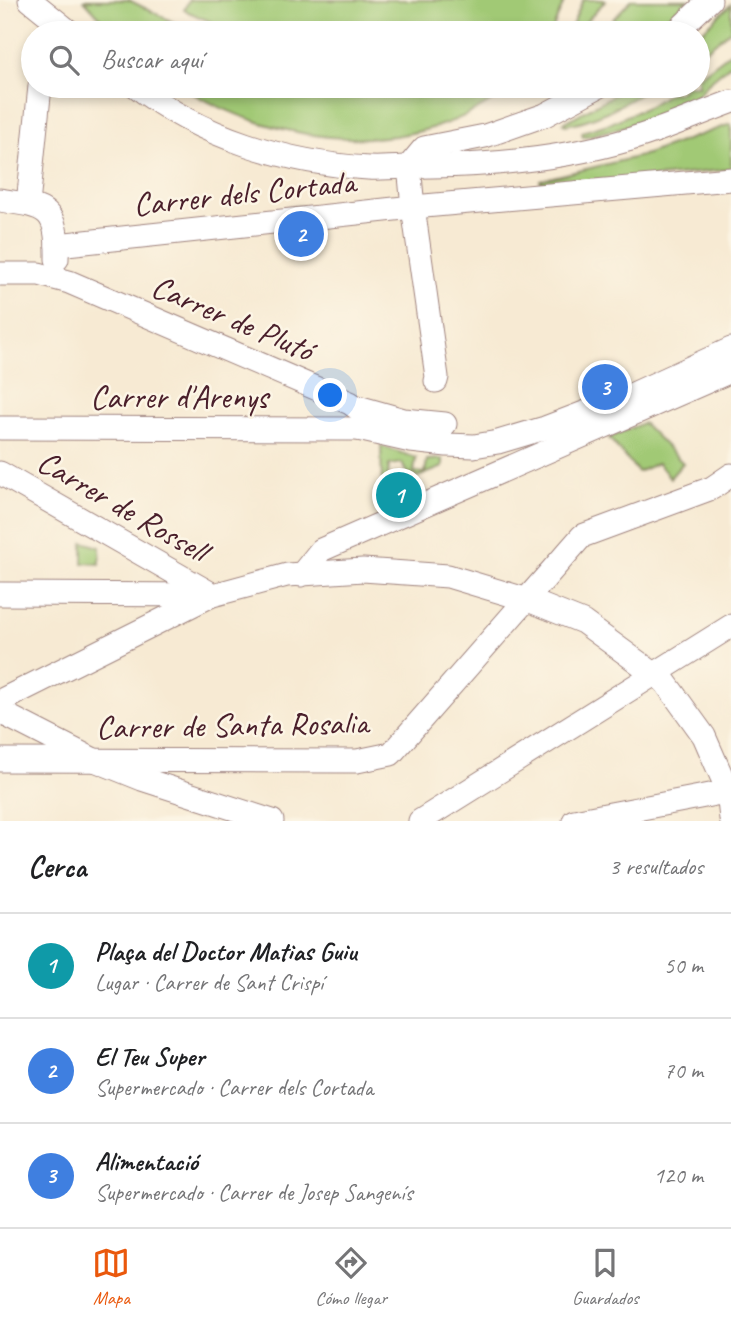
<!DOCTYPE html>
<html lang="es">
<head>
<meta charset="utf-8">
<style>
	body { margin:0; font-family:Caveat,sans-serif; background:#f6f6f6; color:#202124 }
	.you { position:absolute; left:331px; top:396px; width:24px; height:24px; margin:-18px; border:5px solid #fff; border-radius:50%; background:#1a73e8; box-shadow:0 0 0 10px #1a73e833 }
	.badge { display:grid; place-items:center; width:46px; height:46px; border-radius:50%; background:#ea580c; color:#fff; font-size:23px; font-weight:700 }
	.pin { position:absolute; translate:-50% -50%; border:4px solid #fff; box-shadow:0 2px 7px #0006 }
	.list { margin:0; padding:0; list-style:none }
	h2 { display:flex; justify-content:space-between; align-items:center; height:91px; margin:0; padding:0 28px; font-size:30px }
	h2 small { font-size:23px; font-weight:400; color:#757577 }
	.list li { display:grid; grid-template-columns:46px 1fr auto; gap:21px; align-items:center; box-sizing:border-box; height:105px; padding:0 28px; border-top:2px solid #e0e0e0 }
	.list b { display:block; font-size:26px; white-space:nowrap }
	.list p { margin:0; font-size:23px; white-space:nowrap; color:#757577 }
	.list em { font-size:23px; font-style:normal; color:#757577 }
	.icon { flex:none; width:38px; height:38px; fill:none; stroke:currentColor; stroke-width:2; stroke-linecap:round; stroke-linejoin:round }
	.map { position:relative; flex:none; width:731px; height:821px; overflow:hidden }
	.search { position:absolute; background:#fff; box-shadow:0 4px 10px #0003; left:21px; right:21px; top:21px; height:77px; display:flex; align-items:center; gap:18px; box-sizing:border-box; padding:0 24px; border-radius:38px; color:#757577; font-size:26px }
	.sheet { height:406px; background:#fff }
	nav { display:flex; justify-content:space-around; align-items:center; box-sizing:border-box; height:98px; border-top:2px solid #e0e0e0; background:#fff; font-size:19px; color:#757577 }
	nav a { display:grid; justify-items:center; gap:4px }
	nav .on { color:#ea580c }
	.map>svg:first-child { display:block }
</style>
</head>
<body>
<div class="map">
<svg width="731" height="821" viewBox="0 0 731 821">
	<rect width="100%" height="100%" fill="#fcf5e5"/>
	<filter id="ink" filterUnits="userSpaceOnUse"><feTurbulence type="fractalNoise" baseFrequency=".0143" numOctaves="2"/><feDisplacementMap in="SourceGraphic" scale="14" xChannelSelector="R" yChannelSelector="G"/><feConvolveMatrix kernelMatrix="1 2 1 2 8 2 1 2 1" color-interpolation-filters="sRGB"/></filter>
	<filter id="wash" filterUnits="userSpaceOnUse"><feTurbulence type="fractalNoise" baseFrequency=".00686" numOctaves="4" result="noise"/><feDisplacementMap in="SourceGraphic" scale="28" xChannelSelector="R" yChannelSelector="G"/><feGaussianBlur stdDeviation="1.57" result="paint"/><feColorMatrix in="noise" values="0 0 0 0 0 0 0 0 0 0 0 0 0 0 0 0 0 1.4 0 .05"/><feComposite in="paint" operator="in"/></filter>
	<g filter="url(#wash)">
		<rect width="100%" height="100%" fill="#f7ead3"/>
		<g fill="#a1c975" stroke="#767450" stroke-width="2">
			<polygon points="84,0 129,0 195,33 114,33"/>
			<polygon points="189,0 565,0 551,33 236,33 184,10"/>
			<polygon points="583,0 606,0 576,33 569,33"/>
			<polygon points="631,0 688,0 649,33 600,33"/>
			<polygon points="731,4 731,30 698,56 698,35"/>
			<polygon points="731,52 731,64 707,84 690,104 623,127 583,137 582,132 611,123 649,106 669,93 678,93 687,86 698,86 698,77"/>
			<path d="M180,86H305L322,87L330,91L344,86H512C417,164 279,147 180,86Z"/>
			<path d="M630,86H653C627,102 595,121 565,125L563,123Z"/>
			<polygon points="731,124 731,169 569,187 568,180 541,183 540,180 641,156"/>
			<polygon points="643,423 683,463 670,478 658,463 638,472 609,438"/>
			<polygon points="381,446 416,458 414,472 425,473 427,460 443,459 443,467 418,477 406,472 402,463 389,465 387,489 382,491"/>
			<polygon points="83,542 100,547 100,564 83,563"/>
		</g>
	</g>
	<g filter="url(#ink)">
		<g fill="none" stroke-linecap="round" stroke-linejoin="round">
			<defs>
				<g id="minor">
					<polyline points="30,0 71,33"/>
					<polyline points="675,33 710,0"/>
					<path d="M136,86C200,137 287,163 368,168C389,169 411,166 432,166C500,165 566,158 631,139C665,129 698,114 731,102"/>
					<polyline points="409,166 424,148 485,136 545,115 599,86"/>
					<path d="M0,200C47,207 58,208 57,259"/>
					<polyline points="28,204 40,86"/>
					<polyline points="57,245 413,207 409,166"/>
					<polyline points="0,274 39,274 69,282 350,403 364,413 365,424 358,429"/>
					<polyline points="436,381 437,377 413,207 731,179"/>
					<polyline points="358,407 404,420 445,424"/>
					<polyline points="0,428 358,429 411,441 447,445 474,446 498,442 545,428 631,395 731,349"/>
					<polyline points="0,473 210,593"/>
					<polyline points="301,575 321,550 731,371"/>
					<polyline points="0,594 213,595 287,575 363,570 448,576 528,600 583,622 665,682 704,736 728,791 731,819"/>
					<polyline points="0,701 210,596"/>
					<polyline points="0,712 92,759 142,779 272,821"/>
					<polyline points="0,760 357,761 391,754 582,536 712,488 731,475"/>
					<polyline points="420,821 731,626"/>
					<polyline points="574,821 731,791"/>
				</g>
			</defs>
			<use href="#minor" stroke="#a0847f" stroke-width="25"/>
			<use href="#minor" stroke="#fff" stroke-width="23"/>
		</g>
	</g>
	<g text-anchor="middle" stroke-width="5" stroke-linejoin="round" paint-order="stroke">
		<g font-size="33" fill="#4a1f2b" stroke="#fcf5e5">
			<text transform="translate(244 192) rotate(-6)" y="12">Carrer dels Cortada</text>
			<text transform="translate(233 317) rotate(23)" y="12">Carrer de Plutó</text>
			<text x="179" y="408">Carrer d'Arenys</text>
			<text transform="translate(123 505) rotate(30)" y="12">Carrer de Rossell</text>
			<text transform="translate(232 724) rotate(-1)" y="12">Carrer de Santa Rosalia</text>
		</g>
	</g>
</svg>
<div class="you"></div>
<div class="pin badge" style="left:399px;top:495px;background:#0f9aa8">1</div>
<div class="pin badge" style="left:301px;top:234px;background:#3f7fe0">2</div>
<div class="pin badge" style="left:605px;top:387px;background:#3f7fe0">3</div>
<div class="search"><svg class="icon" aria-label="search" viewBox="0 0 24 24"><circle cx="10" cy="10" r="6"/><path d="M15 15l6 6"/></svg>Buscar aquí</div>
</div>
<section class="sheet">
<h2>Cerca<small>3 resultados</small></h2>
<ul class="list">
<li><span class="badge" style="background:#0f9aa8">1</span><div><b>Plaça del Doctor Matias Guiu</b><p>Lugar · Carrer de Sant Crispí</p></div><em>50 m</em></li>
<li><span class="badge" style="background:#3f7fe0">2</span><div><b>El Teu Super</b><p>Supermercado · Carrer dels Cortada</p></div><em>70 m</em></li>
<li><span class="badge" style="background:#3f7fe0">3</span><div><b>Alimentació</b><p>Supermercado · Carrer de Josep Sangenís</p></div><em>120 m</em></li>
</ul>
</section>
<nav>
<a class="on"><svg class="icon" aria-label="map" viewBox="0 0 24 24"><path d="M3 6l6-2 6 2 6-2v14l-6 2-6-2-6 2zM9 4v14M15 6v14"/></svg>Mapa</a>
<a><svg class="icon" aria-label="directions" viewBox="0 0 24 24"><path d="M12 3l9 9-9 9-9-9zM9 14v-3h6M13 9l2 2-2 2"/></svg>Cómo llegar</a>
<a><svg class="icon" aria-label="saved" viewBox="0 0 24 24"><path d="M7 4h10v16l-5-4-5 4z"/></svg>Guardados</a>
</nav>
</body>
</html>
